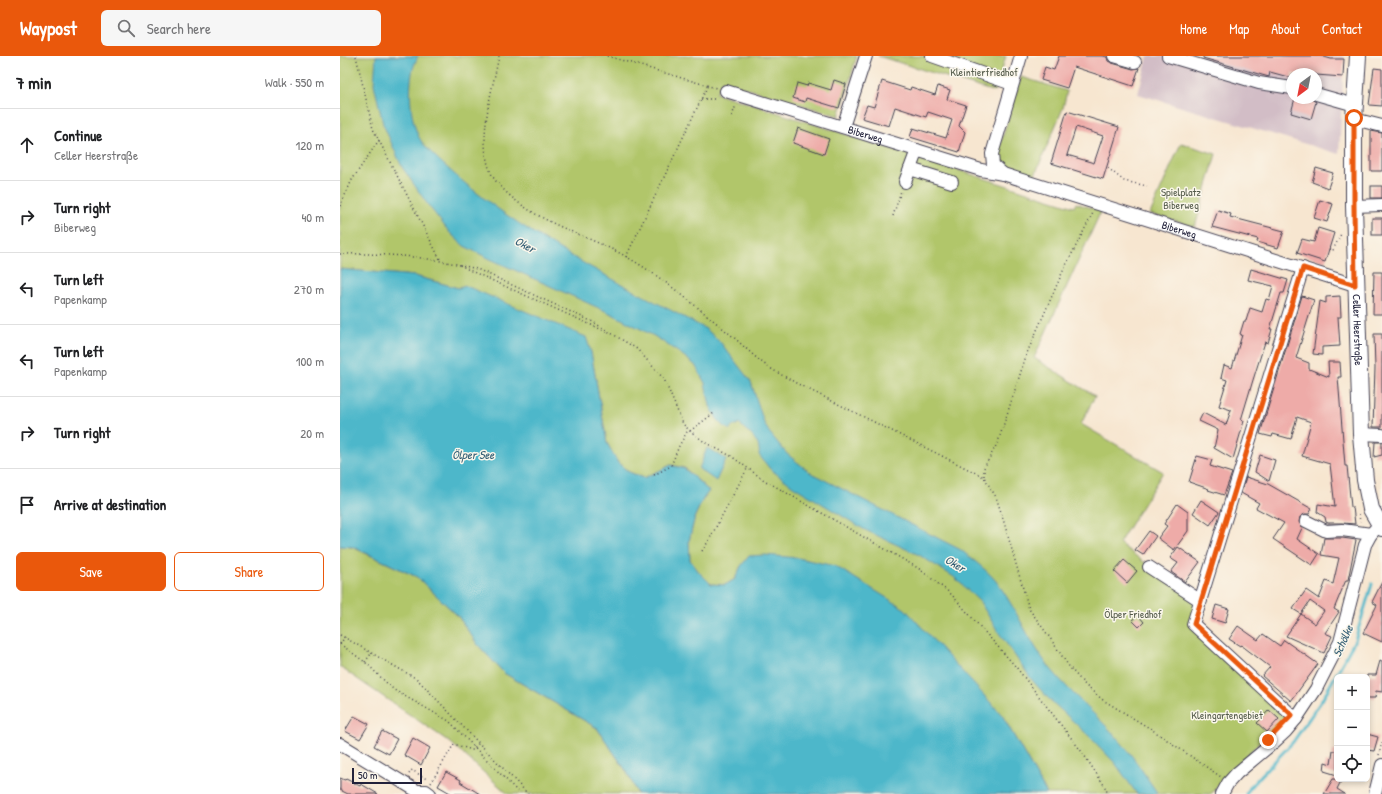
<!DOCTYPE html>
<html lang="en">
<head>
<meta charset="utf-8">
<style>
	body { margin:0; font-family:"Patrick Hand",sans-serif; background:#f6f6f6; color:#202124 }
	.controls { position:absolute; right:12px; bottom:12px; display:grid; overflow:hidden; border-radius:6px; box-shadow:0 2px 6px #0003 }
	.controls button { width:36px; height:36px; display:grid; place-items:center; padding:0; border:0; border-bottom:1px solid #e0e0e0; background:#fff; color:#202124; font:20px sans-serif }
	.compass { position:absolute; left:946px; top:12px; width:36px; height:36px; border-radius:50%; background:#fff; box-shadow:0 2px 6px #0003; rotate:212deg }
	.scale { position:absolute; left:12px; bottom:10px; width:70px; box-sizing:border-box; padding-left:4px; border:2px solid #22223b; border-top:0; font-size:11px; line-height:14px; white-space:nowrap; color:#22223b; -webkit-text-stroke:3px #fbf7ec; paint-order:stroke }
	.stop { position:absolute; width:12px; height:12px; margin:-9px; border:3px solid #ea580c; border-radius:50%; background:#fff }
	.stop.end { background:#ea580c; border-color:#fff; box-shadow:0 1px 4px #0008 }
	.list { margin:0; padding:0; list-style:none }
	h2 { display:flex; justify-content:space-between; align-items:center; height:52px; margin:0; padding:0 16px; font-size:17px }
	h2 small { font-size:13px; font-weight:400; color:#757577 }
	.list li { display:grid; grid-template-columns:26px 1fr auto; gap:12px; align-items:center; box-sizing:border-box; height:72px; padding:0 16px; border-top:1px solid #e0e0e0 }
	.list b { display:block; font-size:15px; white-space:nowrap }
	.list p { margin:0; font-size:13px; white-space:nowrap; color:#757577 }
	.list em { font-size:13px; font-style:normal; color:#757577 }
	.actions { display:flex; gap:8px; padding:12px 16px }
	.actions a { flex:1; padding:9px 0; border:1px solid #ea580c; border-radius:6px; text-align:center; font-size:14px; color:#ea580c }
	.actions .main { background:#ea580c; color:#fff }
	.icon { flex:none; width:22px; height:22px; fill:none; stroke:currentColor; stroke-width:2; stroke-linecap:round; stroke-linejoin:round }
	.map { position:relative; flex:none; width:1042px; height:738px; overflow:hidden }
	header { display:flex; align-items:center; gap:24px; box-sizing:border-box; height:56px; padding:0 20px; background:#ea580c; color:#fff }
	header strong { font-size:19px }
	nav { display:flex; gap:22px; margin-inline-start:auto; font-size:14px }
	.search { width:280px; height:36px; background:#f6f6f6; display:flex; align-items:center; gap:10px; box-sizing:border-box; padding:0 14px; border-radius:6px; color:#757577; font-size:15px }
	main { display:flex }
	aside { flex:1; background:#fff }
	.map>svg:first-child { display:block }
</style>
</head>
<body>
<header>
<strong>Waypost</strong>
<div class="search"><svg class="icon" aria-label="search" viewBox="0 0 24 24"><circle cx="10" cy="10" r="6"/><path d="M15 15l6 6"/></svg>Search here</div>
<nav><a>Home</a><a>Map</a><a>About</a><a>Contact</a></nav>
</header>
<main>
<aside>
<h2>7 min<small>Walk · 550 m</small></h2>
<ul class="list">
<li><svg class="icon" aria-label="ahead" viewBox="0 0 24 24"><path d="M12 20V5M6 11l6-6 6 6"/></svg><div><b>Continue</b><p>Celler Heerstraße</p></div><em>120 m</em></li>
<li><svg class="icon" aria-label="right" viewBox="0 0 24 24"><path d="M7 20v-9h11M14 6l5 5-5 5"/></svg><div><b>Turn right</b><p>Biberweg</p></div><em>40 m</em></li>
<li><svg class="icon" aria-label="left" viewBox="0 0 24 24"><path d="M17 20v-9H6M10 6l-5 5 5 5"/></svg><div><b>Turn left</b><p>Papenkamp</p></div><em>270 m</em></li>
<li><svg class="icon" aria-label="left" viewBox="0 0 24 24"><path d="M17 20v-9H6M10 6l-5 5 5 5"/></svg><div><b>Turn left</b><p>Papenkamp</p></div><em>100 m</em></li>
<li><svg class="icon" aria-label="right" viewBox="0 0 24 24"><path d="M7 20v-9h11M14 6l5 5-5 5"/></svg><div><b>Turn right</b></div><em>20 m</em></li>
<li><svg class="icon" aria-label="arrive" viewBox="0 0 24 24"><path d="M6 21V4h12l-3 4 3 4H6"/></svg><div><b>Arrive at destination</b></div></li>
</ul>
<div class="actions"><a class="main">Save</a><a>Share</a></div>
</aside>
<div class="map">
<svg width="1042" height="738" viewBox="0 0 1042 738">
	<rect width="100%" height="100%" fill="#fbf7ec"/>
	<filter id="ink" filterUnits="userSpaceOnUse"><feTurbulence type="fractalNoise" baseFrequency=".025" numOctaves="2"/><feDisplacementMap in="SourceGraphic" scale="8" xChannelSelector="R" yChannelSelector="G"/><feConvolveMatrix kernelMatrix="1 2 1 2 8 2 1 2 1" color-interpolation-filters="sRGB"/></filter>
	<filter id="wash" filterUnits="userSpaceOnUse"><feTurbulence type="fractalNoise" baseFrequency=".012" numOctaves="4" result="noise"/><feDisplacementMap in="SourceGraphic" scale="16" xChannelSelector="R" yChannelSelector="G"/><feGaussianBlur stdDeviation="0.9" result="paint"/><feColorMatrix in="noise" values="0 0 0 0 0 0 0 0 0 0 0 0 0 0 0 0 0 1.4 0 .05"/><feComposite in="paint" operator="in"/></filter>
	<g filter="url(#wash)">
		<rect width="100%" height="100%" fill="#f7e6d0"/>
		<path fill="#d2bdc6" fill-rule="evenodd" d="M808,0H1004L999,98L798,38ZM952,18H976V42H952Z"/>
		<g fill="#b1c66a" stroke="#6a7452">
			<polygon points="0,0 517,0 499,60 382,25 376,37 734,151 736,147 761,155 694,302 755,340 741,368 823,416 779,487 859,548 853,569 949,658 886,719 871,738 707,738 662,659 401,510 395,523 385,529 371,528 359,516 350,504 349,485 355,460 363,443 369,435 345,412 331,409 304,422 289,416 278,407 267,387 251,296 126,230 118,232 75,220 0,213"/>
			<polygon points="538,0 666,0 655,36"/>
			<path d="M681,21L727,35L723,52L694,121C686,118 664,114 660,106C659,103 659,99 658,96Z"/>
			<polygon points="841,87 876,98 855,171 810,158"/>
			<polygon points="0,490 12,491 77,521 118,560 138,589 164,617 257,672 287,716 298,738 168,738 111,687 0,611"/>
		</g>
		<g fill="#4db7ca" stroke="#386c82">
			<path d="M36,0H78C76,5 73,11 72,17C69,35 70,57 76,74C80,88 92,97 102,107C178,178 275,224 366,273L381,287L411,326L424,367L429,376L447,398L471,417L621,494C634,505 649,515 659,529C678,556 689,586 710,612C733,640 762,663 785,691C797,706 807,722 818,738H797L775,707L749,680L708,642L692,624L659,577L640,546L614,521L579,499L525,474L453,430L430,413L419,399C421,385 409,377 399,368L392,370L390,374L385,371L377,363L370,350L365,327L355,309L341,298L314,280L272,258L148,202L124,190L110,177L88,149L62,111L43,68L34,28Z"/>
			<polygon points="0,213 75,220 118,232 126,230 246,281 251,296 267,387 278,407 289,416 304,422 331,409 345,413 369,435 363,443 355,460 349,485 350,504 359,516 371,528 385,529 395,523 401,510 409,500 425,499 458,502 495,510 565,553 662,659 707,738 298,738 287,716 257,672 164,617 138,589 118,560 77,521 13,491 0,490"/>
			<polygon points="367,392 386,403 376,425 359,413"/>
		</g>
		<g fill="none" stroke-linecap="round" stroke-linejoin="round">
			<polyline stroke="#4db7ca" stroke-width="3" points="906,738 911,730 953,686 982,644 1015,584 1032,528"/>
		</g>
		<g id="blocks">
			<g fill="#eeaba8" fill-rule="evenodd">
				<polygon points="719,0 763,0 767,1 768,5 772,7 793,13 799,12 793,30 734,11 727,32 701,24 705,11 714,14"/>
				<polygon points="863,0 981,0 991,3 1004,3 1003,21 976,19 976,18 952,18 952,22 930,16 929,21 863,2"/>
				<polygon points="1034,12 1042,13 1042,50 1029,49"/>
				<polygon points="494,24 506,28 499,52 466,42 465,46 453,42 457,27 467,30 468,27 491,34"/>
				<polygon points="542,25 570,34 571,31 595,39 598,30 610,34 607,43 626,49 619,70 625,76 619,96 570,81 573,72 606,82 612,64 588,56 586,61 555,51 549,70 522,62 527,49 534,51"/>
				<polygon points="955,42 970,42 976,46 971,63 951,57"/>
				<path d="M727,55L779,71L763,123L711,107ZM736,71L763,80L754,107L727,99Z"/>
				<polygon points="458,72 489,83 484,98 453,87"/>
				<polygon points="1031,75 1042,77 1042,115 1031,115"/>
				<polygon points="976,112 993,117 988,132 972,126"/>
				<rect x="1031" y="130" width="11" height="12"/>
				<polygon points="980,144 993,148 987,166 974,162"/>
				<polygon points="878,154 891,158 890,161 944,175 938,192 917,186 918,183 872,171"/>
				<rect x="1032" y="162" width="10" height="17"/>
				<polygon points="978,172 994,177 985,206 957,197 962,183 974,186"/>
				<polygon points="911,213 948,224 944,237 941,237 930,273 932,273 928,287 925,286 913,324 901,364 904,365 893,403 874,392 878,374 859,365 863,357 886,369 891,354 879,350 887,324 881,322 884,309 892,312 902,279 900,278 904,265 906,265 910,252 922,256 926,243 929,244 933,230 908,224"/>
				<polygon points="1034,216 1042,216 1042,258 1033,258"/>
				<polygon points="962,240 974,244 956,302 969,307 969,313 989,321 988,306 1000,306 1001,321 998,321 1005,410 1007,410 1011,451 1013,451 1015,468 1002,467 988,467 986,466 985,461 977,456 978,448 995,451 990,408 962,400 971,366 957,361 951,383 933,378 932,381 920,378"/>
				<polygon points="1000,240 1001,261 998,261 1000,290 982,291 982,299 973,298 980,245 986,247 986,241"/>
				<polygon points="1034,278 1042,278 1042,371 1033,371 1035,312"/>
				<polygon points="1035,386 1042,386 1042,399 1034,401"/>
				<polygon points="920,399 935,404 929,425 915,416"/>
				<polygon points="857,400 872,404 870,410 892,417 884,439 868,434 869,433 849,426"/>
				<polygon points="906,421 928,428 972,453 969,458 965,458 960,461 959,466 962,472 957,483 979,498 972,509 933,483 944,467 916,452 919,447 901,437"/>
				<polygon points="861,444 879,456 870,469 853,457"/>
				<polygon points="837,448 848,456 848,475 834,494 818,482 827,470 824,468"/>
				<polygon points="809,475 816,480 803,499 795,494"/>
				<path d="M984,482H1002L1016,484L1008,524H1006L994,553L999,556L985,577L992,580L984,597L946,580L961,558L953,553L966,534L979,543L986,525L993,528L999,502L981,499ZM970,545L984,555L975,568L961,558Z"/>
				<polygon points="838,491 860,506 845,526 831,516 838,507 830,502"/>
				<polygon points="784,504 797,515 787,527 774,515"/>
				<polygon points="1042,526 1042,586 1023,577 1037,549 1032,546"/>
				<polygon points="876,549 889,553 885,567 872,563"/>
				<polygon points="798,559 804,566 799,571 792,564"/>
				<polygon points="898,570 918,584 923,578 940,590 944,584 978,608 951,645 922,620 930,611 901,589 900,590 889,583"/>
				<polygon points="1040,605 1042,606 1042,636 1036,635 1035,642 1027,642 1027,619 1036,619"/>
				<polygon points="929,654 939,663 927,676 917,667"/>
				<polygon points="14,660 29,668 20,683 5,675"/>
				<polygon points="42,675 57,683 49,698 34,690"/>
				<polygon points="1027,678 1038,681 1034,695 1027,694"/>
				<polygon points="73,682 90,692 81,709 64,699"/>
				<polygon points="993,695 997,695 997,719 984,715 985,706 991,708"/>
				<polygon points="106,716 121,724 120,726 140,738 112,738 98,730"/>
				<polygon points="0,722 5,724 6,723 20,730 21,728 38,738 8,738 0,734"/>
				<polygon points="993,723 1002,723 997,733 1005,738 984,738"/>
			</g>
		</g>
	</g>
	<g filter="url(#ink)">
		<use href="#blocks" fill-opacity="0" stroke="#423f51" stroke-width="1"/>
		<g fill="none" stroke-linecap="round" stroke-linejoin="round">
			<defs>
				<g id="minor">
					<polyline points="592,0 672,28"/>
					<polyline points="774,0 795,6"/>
					<polyline points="828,0 919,27 952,32"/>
					<path id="s1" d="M386,35L641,114L663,118L1015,229"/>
					<polyline points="976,38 1015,49"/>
					<polyline points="1014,63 1042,70"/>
					<polyline points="503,71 526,0"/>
					<polyline points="570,113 612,126"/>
					<polyline points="663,118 653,109 652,98 681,0"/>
					<polyline points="565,126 577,94"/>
					<polyline points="1014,150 1042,149"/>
					<polyline points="1021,378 1042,379"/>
					<polyline points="966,465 986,475 1002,474 1031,478"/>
					<polyline points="809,511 861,545"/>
					<polyline points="956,663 853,568 963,212"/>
					<polyline points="0,688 77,735 86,735 90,738"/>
					<polyline points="882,738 888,727 897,717 933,687 946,675 956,663 976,633 1000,586 1025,489 1031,478 1039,469"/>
					<polyline points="1035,738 1042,709"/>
				</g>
				<g id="major">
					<path id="s2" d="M1018,0L1014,63V150L1021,378L1025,424L1031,453L1042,472"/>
				</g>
			</defs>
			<use href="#minor" stroke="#423f51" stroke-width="14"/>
			<use href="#major" stroke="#423f51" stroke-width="18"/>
			<g stroke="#423f51" stroke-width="1.5" stroke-dasharray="1 3" stroke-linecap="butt">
				<polyline points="16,0 33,73 101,205"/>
				<path d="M159,0C152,36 135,88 153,121C156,126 160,129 163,133C197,168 246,178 287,201C324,222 358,252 391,279C404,290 416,303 430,312C439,318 448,322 456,327L644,421L656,441L661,456L689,553L708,579L730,612L746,630L763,644L811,673L881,721"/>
				<polyline points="267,0 376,32"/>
				<polyline points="361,43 379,43"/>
				<polyline points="392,60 396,49"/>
				<polyline points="768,112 784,125 807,130"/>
				<polyline points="0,150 12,124 39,84"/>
				<polyline points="553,160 561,135"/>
				<polyline points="989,193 993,194 1001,178"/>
				<path d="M0,198C47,197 92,201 137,213L253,266L297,293L324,323L343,368L350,375L366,387L391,400L424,424L578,512L610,537L676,611L742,696L764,729L768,738"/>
				<polyline points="286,201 368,29"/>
				<polyline points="120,209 129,214 267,276"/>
				<polyline points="350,375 374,357"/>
				<polyline points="314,419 331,410 339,390 348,374"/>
				<polyline points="644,420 644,412 658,386 687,297 723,215 753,157"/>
				<polyline points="1019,458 1020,466"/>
				<polyline points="362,495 368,486 407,413"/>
				<polyline points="0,579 77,623 188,738"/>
				<polyline points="0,588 25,606 54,634 109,665 180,738"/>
				<polyline points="0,588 5,581"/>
				<polyline points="25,606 31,598"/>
				<polyline points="1039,699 1042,686"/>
				<polyline points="69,718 72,714 88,724"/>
				<polyline points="91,727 114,688 132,694 139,687"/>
			</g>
			<use href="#minor" stroke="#fff" stroke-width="12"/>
			<use href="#major" stroke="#fff" stroke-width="16"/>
		</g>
	</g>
	<g fill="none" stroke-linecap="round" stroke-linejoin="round" filter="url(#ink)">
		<polyline stroke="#ea580c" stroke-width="5" points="928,684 952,659 854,568 963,212 1015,229 1014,150 1014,62"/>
	</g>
	<g text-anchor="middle" stroke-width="3" stroke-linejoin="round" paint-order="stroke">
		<g font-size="11" fill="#545b4b" stroke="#fbf7ec">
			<text x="644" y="20">Kleintierfriedhof</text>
			<text x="841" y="140">Spielplatz<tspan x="841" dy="13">Biberweg</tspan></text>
			<text x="793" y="562">Ölper Friedhof</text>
			<text x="887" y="663">Kleingartengebiet</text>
		</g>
		<g font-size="11" fill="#22223b" stroke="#fbf7ec">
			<text dy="4" stroke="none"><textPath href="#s1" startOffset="146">Biberweg</textPath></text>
			<text dy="4" stroke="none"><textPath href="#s1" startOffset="474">Biberweg</textPath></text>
			<text dy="4" stroke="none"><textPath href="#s2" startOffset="274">Celler Heerstraße</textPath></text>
		</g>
		<g font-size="12" font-style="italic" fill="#335e74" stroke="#fbf7ec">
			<text transform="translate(185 189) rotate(29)" y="4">Oker</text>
			<text x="133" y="403">Ölper See</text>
			<text transform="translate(615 508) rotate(31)" y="4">Oker</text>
			<text transform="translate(1003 585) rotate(-66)" y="4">Schölke</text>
		</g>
	</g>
</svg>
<div class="controls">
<button>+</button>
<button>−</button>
<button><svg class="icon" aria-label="locate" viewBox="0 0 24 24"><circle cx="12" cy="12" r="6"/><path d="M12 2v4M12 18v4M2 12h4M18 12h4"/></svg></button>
</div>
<svg class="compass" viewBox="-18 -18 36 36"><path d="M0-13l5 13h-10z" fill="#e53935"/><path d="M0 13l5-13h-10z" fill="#757577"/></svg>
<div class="scale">50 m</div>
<div class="stop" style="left:1014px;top:62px"></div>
<div class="stop end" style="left:928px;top:684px"></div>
</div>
</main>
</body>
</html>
